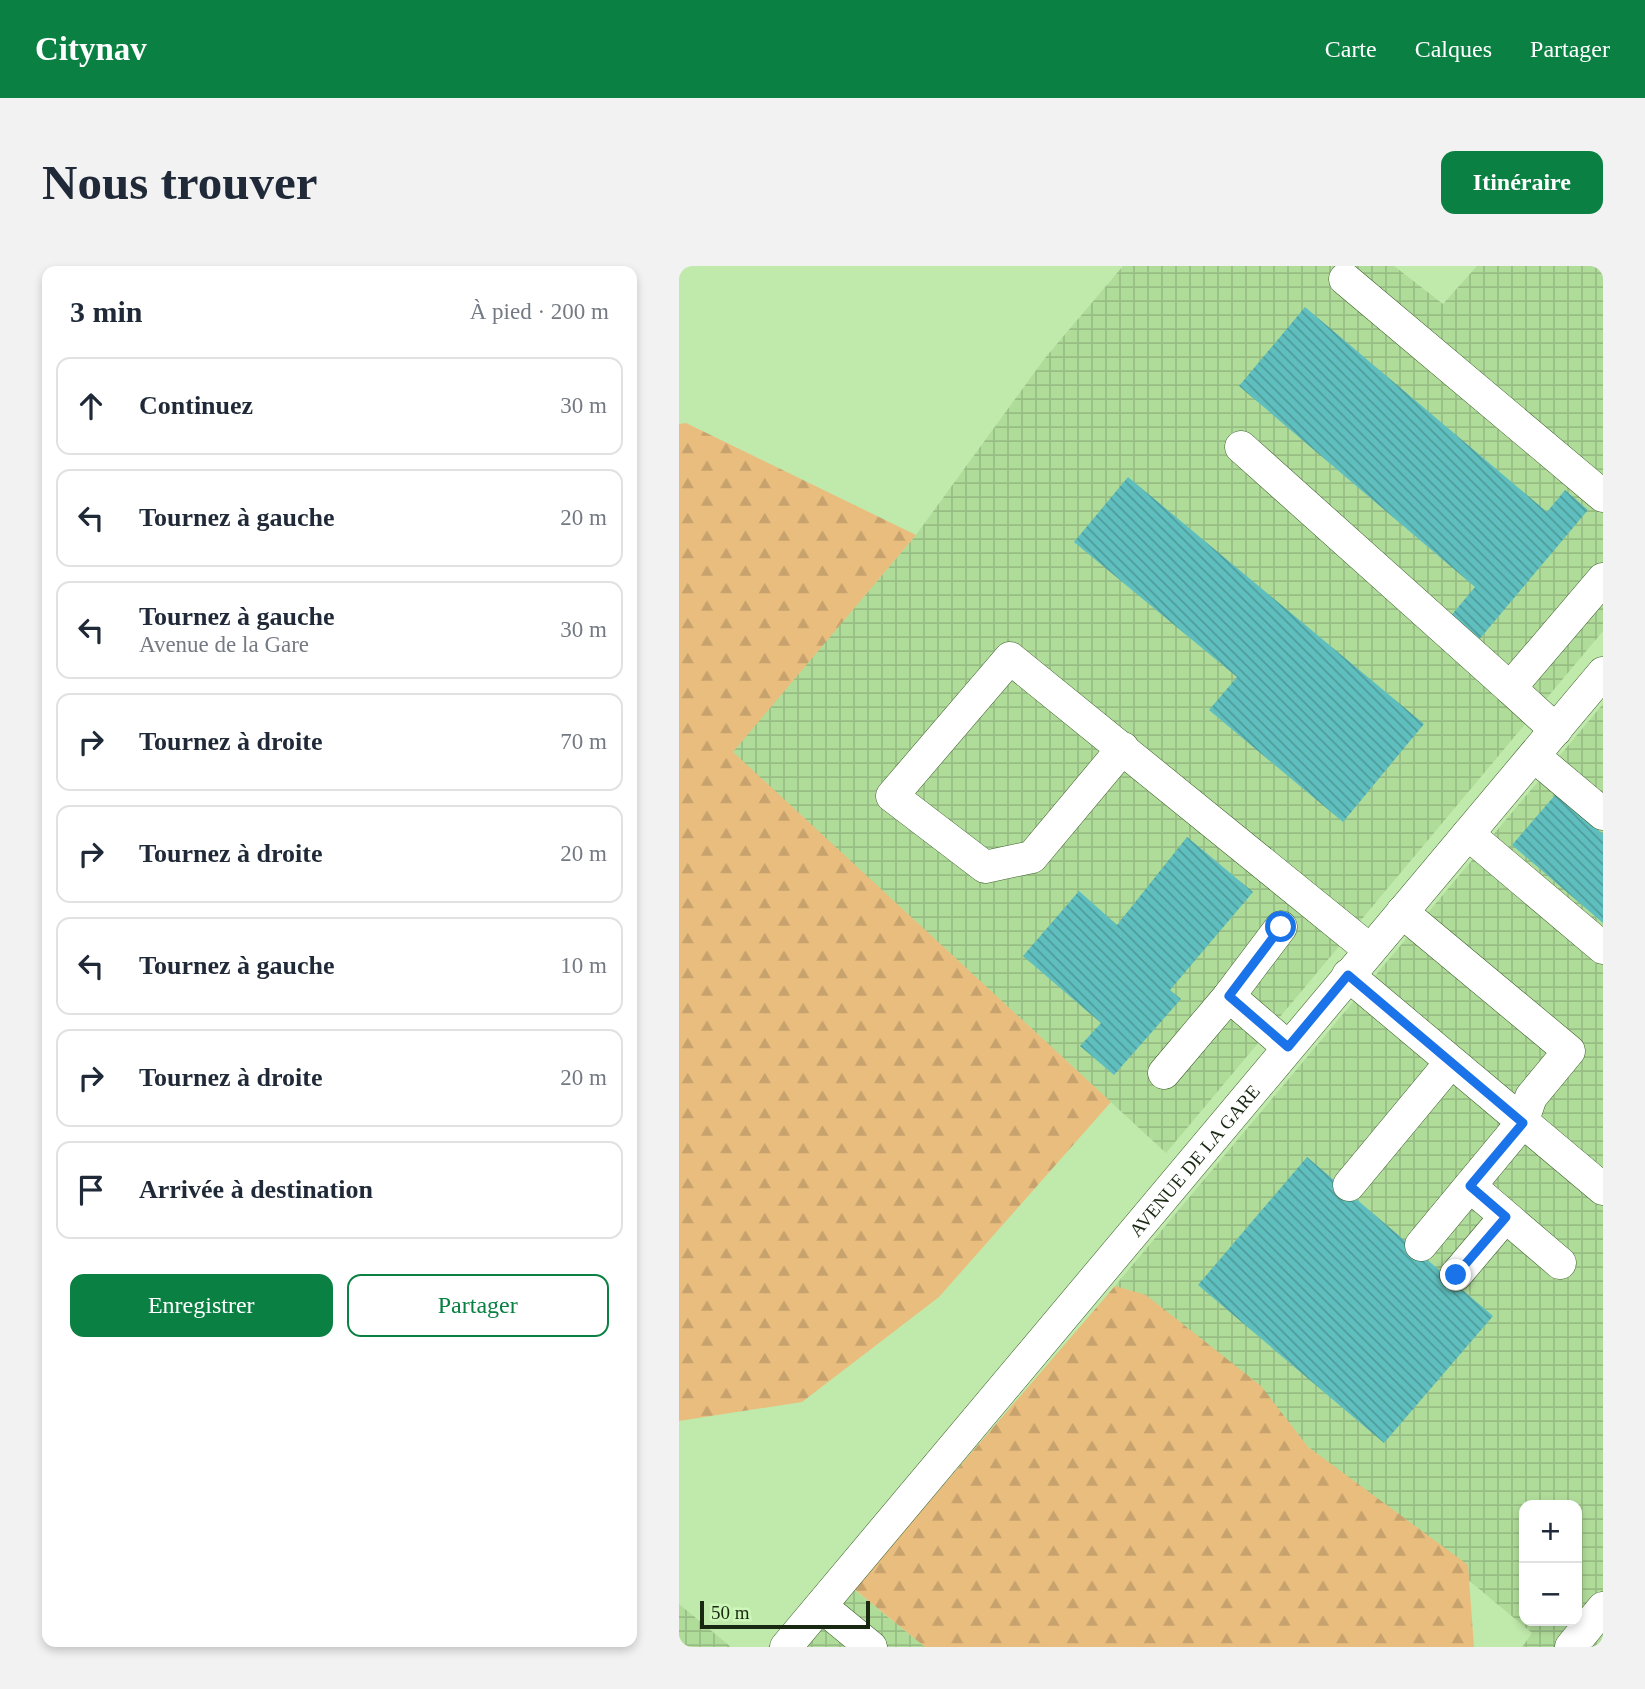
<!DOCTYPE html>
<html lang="fr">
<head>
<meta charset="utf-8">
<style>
	body { margin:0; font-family:"Times New Roman",serif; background:#f2f2f3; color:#1f2937 }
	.controls { position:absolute; right:21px; bottom:21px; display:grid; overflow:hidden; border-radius:14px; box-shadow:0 4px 10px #0003 }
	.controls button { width:63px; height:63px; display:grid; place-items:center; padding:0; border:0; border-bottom:2px solid #e0e1e3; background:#fff; color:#1f2937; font:35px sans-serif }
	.scale { position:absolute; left:21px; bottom:18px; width:170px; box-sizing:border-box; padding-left:7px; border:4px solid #192811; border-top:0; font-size:19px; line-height:24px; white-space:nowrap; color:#192811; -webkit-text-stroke:5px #cdf6b9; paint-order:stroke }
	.stop { position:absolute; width:21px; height:21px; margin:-16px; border:5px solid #1a73e8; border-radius:50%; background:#fff }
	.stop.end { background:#1a73e8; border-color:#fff; box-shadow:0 2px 7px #0008 }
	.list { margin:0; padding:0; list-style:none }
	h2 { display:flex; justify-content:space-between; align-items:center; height:91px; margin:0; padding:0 28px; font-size:30px }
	h2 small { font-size:23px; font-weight:400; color:#747a83 }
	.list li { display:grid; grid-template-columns:46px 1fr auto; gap:21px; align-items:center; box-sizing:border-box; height:98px; margin:0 14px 14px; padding:0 14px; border:2px solid #e0e1e3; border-radius:14px }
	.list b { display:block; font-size:26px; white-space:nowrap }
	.list p { margin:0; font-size:23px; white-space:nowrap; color:#747a83 }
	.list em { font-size:23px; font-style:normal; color:#747a83 }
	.actions { display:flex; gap:14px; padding:21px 28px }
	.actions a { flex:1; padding:16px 0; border:2px solid #0b8043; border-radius:14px; text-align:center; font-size:24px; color:#0b8043 }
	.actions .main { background:#0b8043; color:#fff }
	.icon { flex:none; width:38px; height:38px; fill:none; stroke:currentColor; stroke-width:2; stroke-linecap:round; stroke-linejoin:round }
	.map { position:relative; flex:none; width:924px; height:1381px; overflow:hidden; border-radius:14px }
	header { display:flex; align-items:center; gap:42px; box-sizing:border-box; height:98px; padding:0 35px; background:#0b8043; color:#fff }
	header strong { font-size:33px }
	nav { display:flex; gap:38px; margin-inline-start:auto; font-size:24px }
	.intro { display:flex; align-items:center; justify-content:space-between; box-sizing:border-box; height:168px; padding:0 42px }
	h1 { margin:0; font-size:49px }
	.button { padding:18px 32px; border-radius:14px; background:#0b8043; color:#fff; font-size:24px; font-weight:700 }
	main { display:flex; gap:42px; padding:0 42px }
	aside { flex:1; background:#fff; border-radius:14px; box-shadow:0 4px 10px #0003 }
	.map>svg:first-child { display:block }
</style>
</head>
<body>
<header>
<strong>Citynav</strong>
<nav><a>Carte</a><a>Calques</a><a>Partager</a></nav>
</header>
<div class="intro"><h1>Nous trouver</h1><a class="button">Itinéraire</a></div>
<main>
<aside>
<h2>3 min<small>À pied · 200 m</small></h2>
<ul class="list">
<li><svg class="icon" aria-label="ahead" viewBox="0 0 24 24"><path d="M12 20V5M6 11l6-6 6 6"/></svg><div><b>Continuez</b></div><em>30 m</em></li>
<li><svg class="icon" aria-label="left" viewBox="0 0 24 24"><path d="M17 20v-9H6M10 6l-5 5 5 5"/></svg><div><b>Tournez à gauche</b></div><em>20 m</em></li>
<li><svg class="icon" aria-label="left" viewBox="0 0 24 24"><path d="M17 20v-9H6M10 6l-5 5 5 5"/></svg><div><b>Tournez à gauche</b><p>Avenue de la Gare</p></div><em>30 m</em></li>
<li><svg class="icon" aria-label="right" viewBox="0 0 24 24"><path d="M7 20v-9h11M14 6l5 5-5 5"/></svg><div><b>Tournez à droite</b></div><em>70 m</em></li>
<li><svg class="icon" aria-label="right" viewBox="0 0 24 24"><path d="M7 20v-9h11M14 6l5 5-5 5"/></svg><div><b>Tournez à droite</b></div><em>20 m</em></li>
<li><svg class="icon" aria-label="left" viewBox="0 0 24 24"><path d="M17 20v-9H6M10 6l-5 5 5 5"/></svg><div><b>Tournez à gauche</b></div><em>10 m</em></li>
<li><svg class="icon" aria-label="right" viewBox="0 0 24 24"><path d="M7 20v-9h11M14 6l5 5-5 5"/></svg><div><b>Tournez à droite</b></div><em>20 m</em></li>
<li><svg class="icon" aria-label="arrive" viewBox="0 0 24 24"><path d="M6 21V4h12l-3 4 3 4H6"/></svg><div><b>Arrivée à destination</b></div></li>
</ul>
<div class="actions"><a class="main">Enregistrer</a><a>Partager</a></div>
</aside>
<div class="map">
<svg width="924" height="1381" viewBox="0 0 924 1381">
	<defs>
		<pattern id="industrial-grid" width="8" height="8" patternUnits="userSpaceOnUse" patternTransform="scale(1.75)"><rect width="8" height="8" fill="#b0dc9a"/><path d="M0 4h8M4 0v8" fill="none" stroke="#97bd84"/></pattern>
		<pattern id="forest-firs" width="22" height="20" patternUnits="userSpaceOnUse" patternTransform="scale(1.75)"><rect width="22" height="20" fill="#e9bd7e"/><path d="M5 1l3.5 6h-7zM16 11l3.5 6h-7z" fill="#c7a26c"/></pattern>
		<pattern id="building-back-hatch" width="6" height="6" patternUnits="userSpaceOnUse" patternTransform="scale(1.75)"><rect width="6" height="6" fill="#5fbfbf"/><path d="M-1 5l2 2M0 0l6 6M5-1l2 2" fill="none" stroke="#4e9b9a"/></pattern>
	</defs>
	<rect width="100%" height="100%" fill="#c0e9ac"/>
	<g fill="url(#industrial-grid)" fill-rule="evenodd">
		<polygon points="444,0 715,0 764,38 798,0 924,0 924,365 487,887 53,486 237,269 366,92"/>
		<path d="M924,438V1381H843L853,1367L436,1020ZM845,1239H898V1355H845Z"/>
		<polygon points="152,1305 246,1381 89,1381"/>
		<polygon points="0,1338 52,1381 0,1381"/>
	</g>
	<g fill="url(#forest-firs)">
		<polygon points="7,157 237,269 54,486 432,836 260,1031 123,1136 0,1155 0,158"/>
		<polygon points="436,1020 467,1029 582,1120 629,1181 789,1299 795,1381 246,1381 175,1323"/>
	</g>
	<g fill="url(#building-back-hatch)">
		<polygon points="626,41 868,246 886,224 909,244 798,376 770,352 796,321 560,120"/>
		<polygon points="449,211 745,458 664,556 530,444 558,411 395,276"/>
		<polygon points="877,528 924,568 924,657 833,579"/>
		<polygon points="508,571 574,626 491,724 502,733 435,809 401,780 422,757 344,690 400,625 438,659"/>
		<polygon points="628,891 814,1050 705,1177 519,1019"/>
	</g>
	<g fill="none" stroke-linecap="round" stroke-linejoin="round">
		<defs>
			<g id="minor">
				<polyline points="666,13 924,230"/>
				<polyline points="562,181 831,422"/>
				<polyline points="877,464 831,422 924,313"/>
				<polyline points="444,482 353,591 306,601 213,530 331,392 691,684"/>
				<polyline points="855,490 924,548"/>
				<polyline points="789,568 924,682"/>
				<polyline points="723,646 890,785 852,831 843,857 742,979"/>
				<polyline points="602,661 550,730 609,781"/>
				<polyline points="669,709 924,923"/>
				<polyline points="485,807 550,730"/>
				<polyline points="670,919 772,796"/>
				<polyline points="791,920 881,997"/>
				<polyline points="777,1009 826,951"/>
				<polyline points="142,1340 192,1381"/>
				<path id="s1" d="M107,1381L924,407"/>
				<polyline points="892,1381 924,1342"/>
			</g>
		</defs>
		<use href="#minor" stroke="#3b5e28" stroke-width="33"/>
		<use href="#minor" stroke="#fff" stroke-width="32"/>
	</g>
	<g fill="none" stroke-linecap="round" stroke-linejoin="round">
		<polyline stroke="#1a73e8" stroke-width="9" points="602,661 550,730 609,781 669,709 844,857 791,920 827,951 777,1009"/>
	</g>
	<g text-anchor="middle" stroke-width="6" stroke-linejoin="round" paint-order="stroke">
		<g font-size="19" fill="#192811" stroke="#cdf6b9">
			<text dy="7" stroke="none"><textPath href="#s1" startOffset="635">AVENUE DE LA GARE</textPath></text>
		</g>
	</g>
</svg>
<div class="controls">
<button>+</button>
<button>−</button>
</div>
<div class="scale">50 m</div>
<div class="stop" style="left:602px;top:661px"></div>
<div class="stop end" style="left:777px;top:1009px"></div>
</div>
</main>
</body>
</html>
